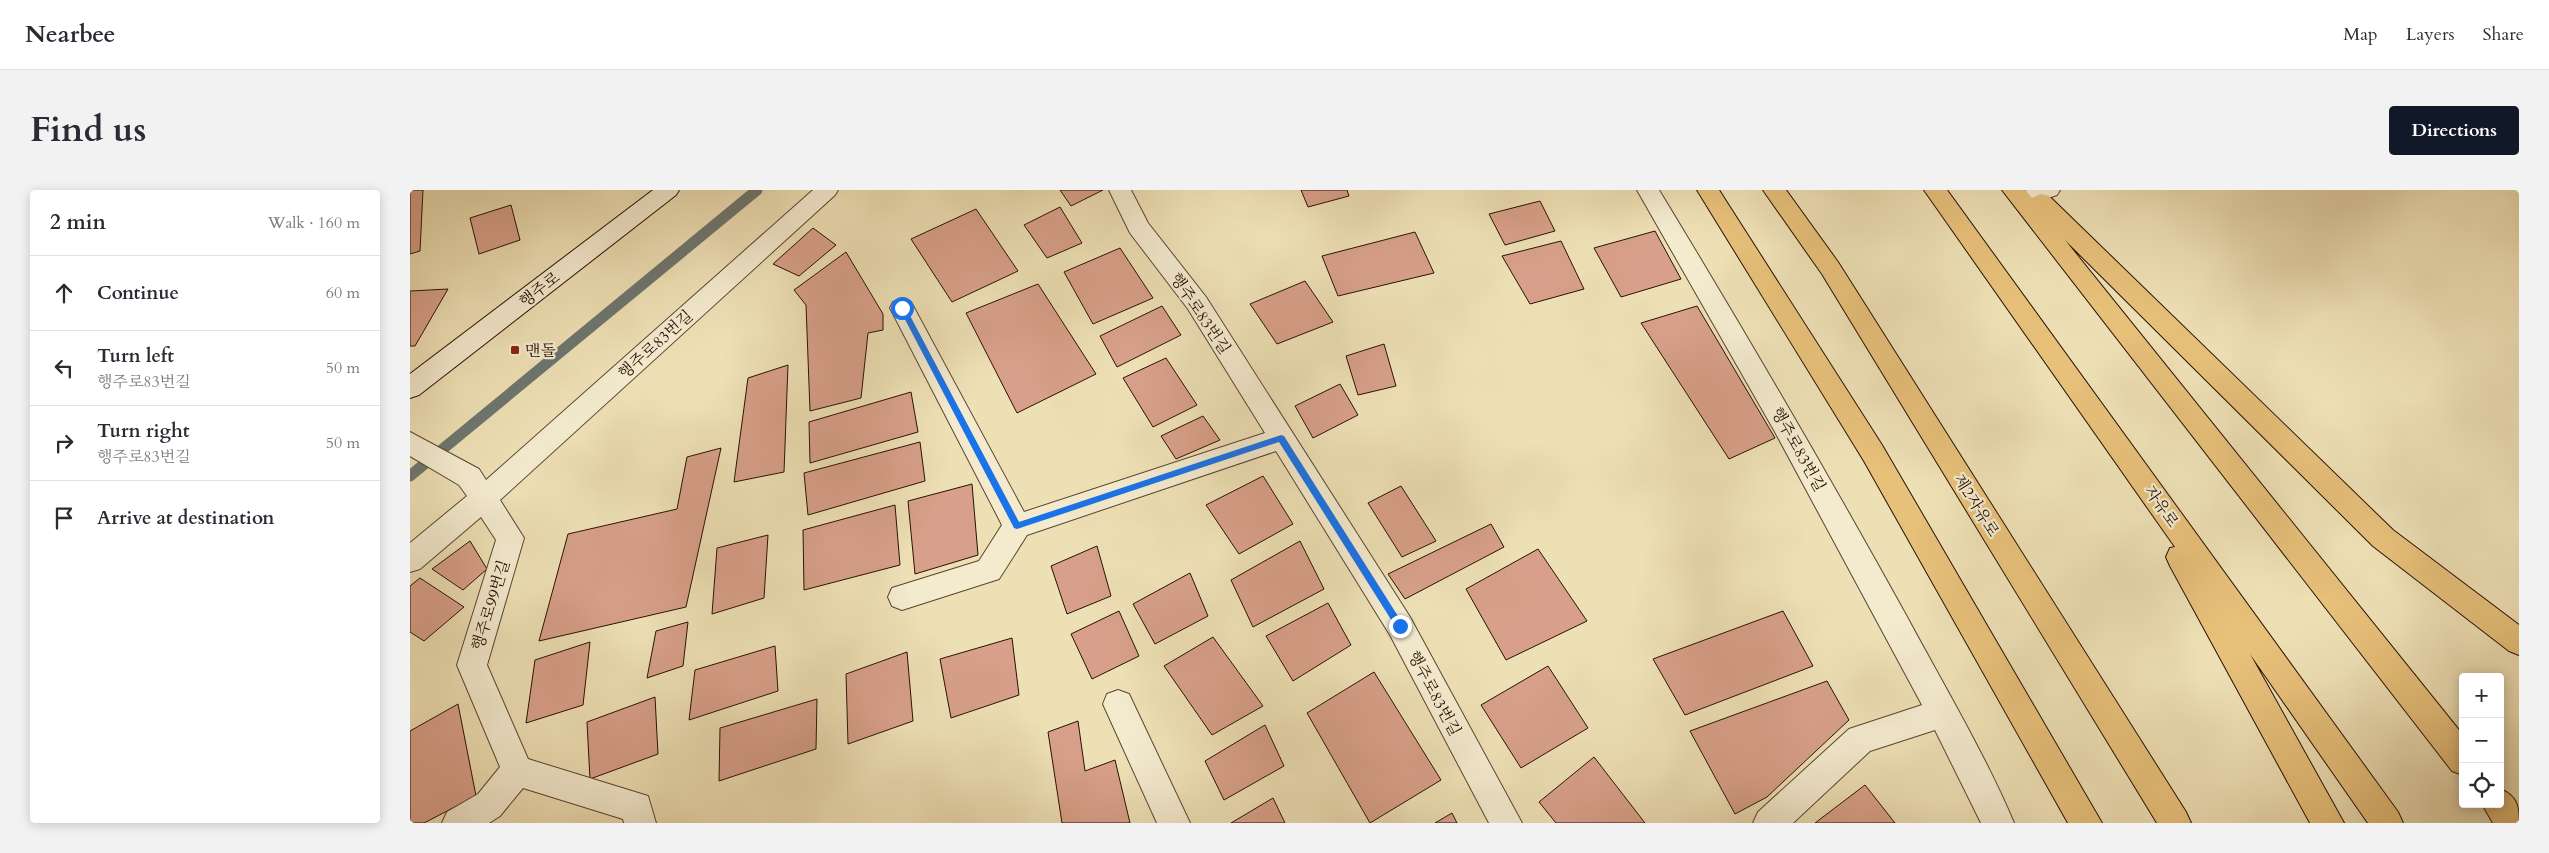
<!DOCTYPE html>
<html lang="en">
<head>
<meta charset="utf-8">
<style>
	body { margin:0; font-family:Cardo,"Noto Serif KR",serif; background:#f2f2f3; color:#2b2b33 }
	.controls { position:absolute; right:15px; bottom:15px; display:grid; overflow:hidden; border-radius:5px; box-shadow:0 2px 12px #0003 }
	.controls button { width:45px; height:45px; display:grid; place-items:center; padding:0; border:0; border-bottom:1px solid #e1e1e2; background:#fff; color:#2b2b33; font:25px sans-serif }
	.stop { position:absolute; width:15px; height:15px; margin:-11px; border:4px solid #1a73e8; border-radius:50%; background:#fff }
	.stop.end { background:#1a73e8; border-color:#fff; box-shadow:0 1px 5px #0008 }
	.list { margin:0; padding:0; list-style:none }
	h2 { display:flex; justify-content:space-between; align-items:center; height:65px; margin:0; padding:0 20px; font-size:21px }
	h2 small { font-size:16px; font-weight:400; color:#7c7c81 }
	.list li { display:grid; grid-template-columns:32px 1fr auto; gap:15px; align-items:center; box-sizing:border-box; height:75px; padding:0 20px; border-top:1px solid #e1e1e2 }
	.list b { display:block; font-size:19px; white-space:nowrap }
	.list p { margin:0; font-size:16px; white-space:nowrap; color:#7c7c81 }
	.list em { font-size:16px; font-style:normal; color:#7c7c81 }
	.icon { flex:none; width:28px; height:28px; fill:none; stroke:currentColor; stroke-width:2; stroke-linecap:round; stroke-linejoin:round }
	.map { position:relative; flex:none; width:2109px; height:633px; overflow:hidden; border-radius:5px }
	header { display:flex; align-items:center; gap:30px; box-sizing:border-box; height:70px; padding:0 25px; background:#fff; border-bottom:1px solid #e1e1e2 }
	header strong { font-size:24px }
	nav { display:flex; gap:28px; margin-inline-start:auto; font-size:18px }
	.intro { display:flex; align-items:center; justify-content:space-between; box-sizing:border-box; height:120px; padding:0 30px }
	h1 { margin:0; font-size:35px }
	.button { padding:12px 22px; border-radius:5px; background:#111827; color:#fff; font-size:18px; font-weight:700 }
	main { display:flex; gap:30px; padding:0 30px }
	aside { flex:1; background:#fff; border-radius:5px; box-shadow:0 2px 12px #0003 }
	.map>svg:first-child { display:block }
</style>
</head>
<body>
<header>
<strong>Nearbee</strong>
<nav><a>Map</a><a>Layers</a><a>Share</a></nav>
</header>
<div class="intro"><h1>Find us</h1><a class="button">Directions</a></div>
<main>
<aside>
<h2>2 min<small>Walk · 160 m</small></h2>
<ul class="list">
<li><svg class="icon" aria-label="ahead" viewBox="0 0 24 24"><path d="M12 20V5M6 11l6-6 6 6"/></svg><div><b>Continue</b></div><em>60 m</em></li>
<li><svg class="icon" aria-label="left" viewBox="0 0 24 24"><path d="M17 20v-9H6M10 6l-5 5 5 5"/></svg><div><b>Turn left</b><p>행주로83번길</p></div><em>50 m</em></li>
<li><svg class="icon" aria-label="right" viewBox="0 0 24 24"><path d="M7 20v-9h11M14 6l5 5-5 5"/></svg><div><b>Turn right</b><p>행주로83번길</p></div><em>50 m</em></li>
<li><svg class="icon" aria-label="arrive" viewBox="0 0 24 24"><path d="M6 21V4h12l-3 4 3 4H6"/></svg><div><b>Arrive at destination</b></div></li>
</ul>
</aside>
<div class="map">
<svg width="2109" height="633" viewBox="0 0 2109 633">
	<rect width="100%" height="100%" fill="#eee0b5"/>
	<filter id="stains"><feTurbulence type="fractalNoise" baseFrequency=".004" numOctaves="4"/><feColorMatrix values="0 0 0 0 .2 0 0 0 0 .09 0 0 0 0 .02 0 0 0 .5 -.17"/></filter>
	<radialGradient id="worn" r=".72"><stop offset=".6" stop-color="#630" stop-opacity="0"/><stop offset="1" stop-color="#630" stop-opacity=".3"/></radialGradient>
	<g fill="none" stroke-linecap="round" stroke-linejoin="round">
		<polyline stroke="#6e7770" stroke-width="11" points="0,286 347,0"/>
	</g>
	<g fill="#d8a08a" stroke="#271105">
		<polygon points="0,0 13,0 10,61 0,64"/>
		<polygon points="650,0 693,0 661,16"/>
		<polygon points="891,0 937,0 939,6 898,17"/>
		<polygon points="1130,11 1145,41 1095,55 1079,24"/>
		<polygon points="101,15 110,50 69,64 60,28"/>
		<polygon points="650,17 672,53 637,68 614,35"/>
		<polygon points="566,19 608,81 542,112 501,49"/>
		<polygon points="403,38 426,55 389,86 363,74"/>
		<polygon points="1245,41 1271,89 1211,107 1184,58"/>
		<polygon points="1005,42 1024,83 928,106 912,66"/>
		<polygon points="1151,51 1174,99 1120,114 1092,66"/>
		<polygon points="710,58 743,108 683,134 654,82"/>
		<polygon points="436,62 473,124 473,140 458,143 451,208 400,221 396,115 384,100"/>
		<polygon points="895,91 923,132 867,154 840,114"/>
		<polygon points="628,94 686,184 607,223 556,123"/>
		<polygon points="38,99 5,156 0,156 0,101"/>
		<polygon points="752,116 771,145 707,177 690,146"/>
		<polygon points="1287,116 1365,248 1319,269 1231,133"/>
		<polygon points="974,154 986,196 948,205 936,166"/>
		<polygon points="756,168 787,215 743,237 713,188"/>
		<polygon points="378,175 374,282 324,292 338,188"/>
		<polygon points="930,194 948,225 903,248 885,216"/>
		<polygon points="501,202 508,242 400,273 399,232"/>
		<polygon points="793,226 810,250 766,269 751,246"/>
		<polygon points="510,252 515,291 398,325 394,283"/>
		<polygon points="311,258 276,417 129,451 158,344 267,319 277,267"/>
		<polygon points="853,286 883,334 829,364 796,315"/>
		<polygon points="562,294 568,365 505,384 498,311"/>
		<polygon points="991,296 1026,351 992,367 958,313"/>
		<polygon points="485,315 490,375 394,400 393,340"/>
		<polygon points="1081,334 1094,357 995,409 978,384"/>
		<polygon points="358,345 354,408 302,424 307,358"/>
		<polygon points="60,351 77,379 53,400 22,379"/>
		<polygon points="890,351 914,399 843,437 821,390"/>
		<polygon points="687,356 701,406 657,424 641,376"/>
		<polygon points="1128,359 1177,431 1096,470 1056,399"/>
		<polygon points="780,383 798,426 745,454 723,414"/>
		<polygon points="10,388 54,417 14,451 0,442 0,396"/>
		<polygon points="918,413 941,455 883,491 856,446"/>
		<polygon points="709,421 729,466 682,489 661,444"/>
		<polygon points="1373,421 1403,476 1275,525 1243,469"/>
		<polygon points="278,432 273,476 237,488 246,441"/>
		<polygon points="803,447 853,516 802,545 754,476"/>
		<polygon points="602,448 609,505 541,528 530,469"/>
		<polygon points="180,452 173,515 116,533 125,470"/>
		<polygon points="365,456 368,501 279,530 285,480"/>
		<polygon points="497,462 503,531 438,554 436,484"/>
		<polygon points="1138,476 1178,538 1111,578 1071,515"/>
		<polygon points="964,482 1031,590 960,633 897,523"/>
		<polygon points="1417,491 1439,530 1357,607 1325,624 1280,541"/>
		<polygon points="245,507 248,564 180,589 177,532"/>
		<polygon points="407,509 406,559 309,591 310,538"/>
		<polygon points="48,514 66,606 14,633 0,633 0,541"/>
		<polygon points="668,531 675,581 705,570 720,633 652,633 638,542"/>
		<polygon points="855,535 874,576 814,610 795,571"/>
		<polygon points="1184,567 1235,633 1146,633 1129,612"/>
		<polygon points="1455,595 1485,633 1405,633"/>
		<polygon points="863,608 875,633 821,633"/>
		<polygon points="1042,623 1047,633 1025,633"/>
	</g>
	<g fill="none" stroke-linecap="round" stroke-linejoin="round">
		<defs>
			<g id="street">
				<polygon points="403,0 428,0 425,5 90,310 114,348 77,475 118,569 238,606 246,633 214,633 213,629 113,598 90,626 79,633 32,633 37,622 68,604 90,577 47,475 86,350 71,327 10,379 0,382 0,353 57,306 49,295 0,266 0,242 69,279 76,290"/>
				<polygon points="699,0 721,0 738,33 796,107 1000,427 1112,633 1079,633 980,445 866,261 617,345 589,389 492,420 482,416 478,407 482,398 569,371 592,335 480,118 483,112 492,109 501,112 614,322 855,243 778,119 720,43"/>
				<path d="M1227,0H1249C1334,140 1417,282 1496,425C1532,492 1575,564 1604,633H1571L1525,540L1460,561L1383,633H1343L1348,622L1439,539L1512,515L1365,242Z"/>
				<polygon points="1616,0 1650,0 1647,5 1624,13 1616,11 1613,5"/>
				<polygon points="708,500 719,504 780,633 747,633 693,514 697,504"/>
			</g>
			<polygon id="secondary" points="243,0 269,0 266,5 9,205 0,208 0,184"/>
			<g id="highway">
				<polygon points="1287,0 1309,0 1472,255 1692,633 1658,633 1454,271"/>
				<polygon points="1353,0 1376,0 1428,72 1776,622 1781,633 1747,633 1412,84"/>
				<polygon points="1514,0 1537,0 1988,622 1993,633 1958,633 1840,464 1934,633 1900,633 1760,376 1756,367 1760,358 1765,357"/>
				<polygon points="1592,0 1615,0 1622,8 1631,4 1639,6 1983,340 2109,435 2109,465 2099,461 1963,356 1655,50 2053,545 2053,585 2042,581"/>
				<path d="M2090,599C2107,606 2109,616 2109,633H2083L2072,614H2090Z"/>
			</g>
		</defs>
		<use href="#street" stroke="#594531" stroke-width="2"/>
		<use href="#secondary" stroke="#271105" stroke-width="2"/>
		<use href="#highway" stroke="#271105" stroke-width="2"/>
		<use href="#street" fill="#f4ebcf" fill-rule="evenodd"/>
		<use href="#secondary" fill="#f4ebcf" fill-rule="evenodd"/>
		<use href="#highway" fill="#e7c07a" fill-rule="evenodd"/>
	</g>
	<polygon fill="#1a73e8" points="492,115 496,118 609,332 871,245 874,246 993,434 993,439 987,439 869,252 607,339 604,338 489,118"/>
	<rect fill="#8f2418" stroke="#f4ebcf" stroke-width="2" x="100" y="155" width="10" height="10" rx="2.5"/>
	<g text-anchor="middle" stroke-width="4.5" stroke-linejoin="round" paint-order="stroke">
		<g font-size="16" fill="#271105" stroke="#f4ebcf">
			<text transform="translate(129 99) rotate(-38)" y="6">행주로</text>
			<text transform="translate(791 123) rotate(56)" y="6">행주로83번길</text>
			<text transform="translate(245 154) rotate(-42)" y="6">행주로83번길</text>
			<text transform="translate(1389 259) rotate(61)" y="6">행주로83번길</text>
			<text transform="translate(1567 315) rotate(58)" y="6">제2자유로</text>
			<text transform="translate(1752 316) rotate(55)" y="6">자유로</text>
			<text transform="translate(80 415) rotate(-73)" y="6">행주로99번길</text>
			<text transform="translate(1025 503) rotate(62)" y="6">행주로83번길</text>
		</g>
		<g font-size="16" fill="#271105" stroke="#f4ebcf" text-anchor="start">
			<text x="115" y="166">맨돌</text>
		</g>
	</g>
	<rect width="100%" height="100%" filter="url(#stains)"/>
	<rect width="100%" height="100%" fill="url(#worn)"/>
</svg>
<div class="controls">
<button>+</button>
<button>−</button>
<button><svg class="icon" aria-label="locate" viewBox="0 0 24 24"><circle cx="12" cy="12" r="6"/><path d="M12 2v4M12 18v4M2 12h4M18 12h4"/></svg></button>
</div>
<div class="stop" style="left:492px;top:118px"></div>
<div class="stop end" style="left:990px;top:436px"></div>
</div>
</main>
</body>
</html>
